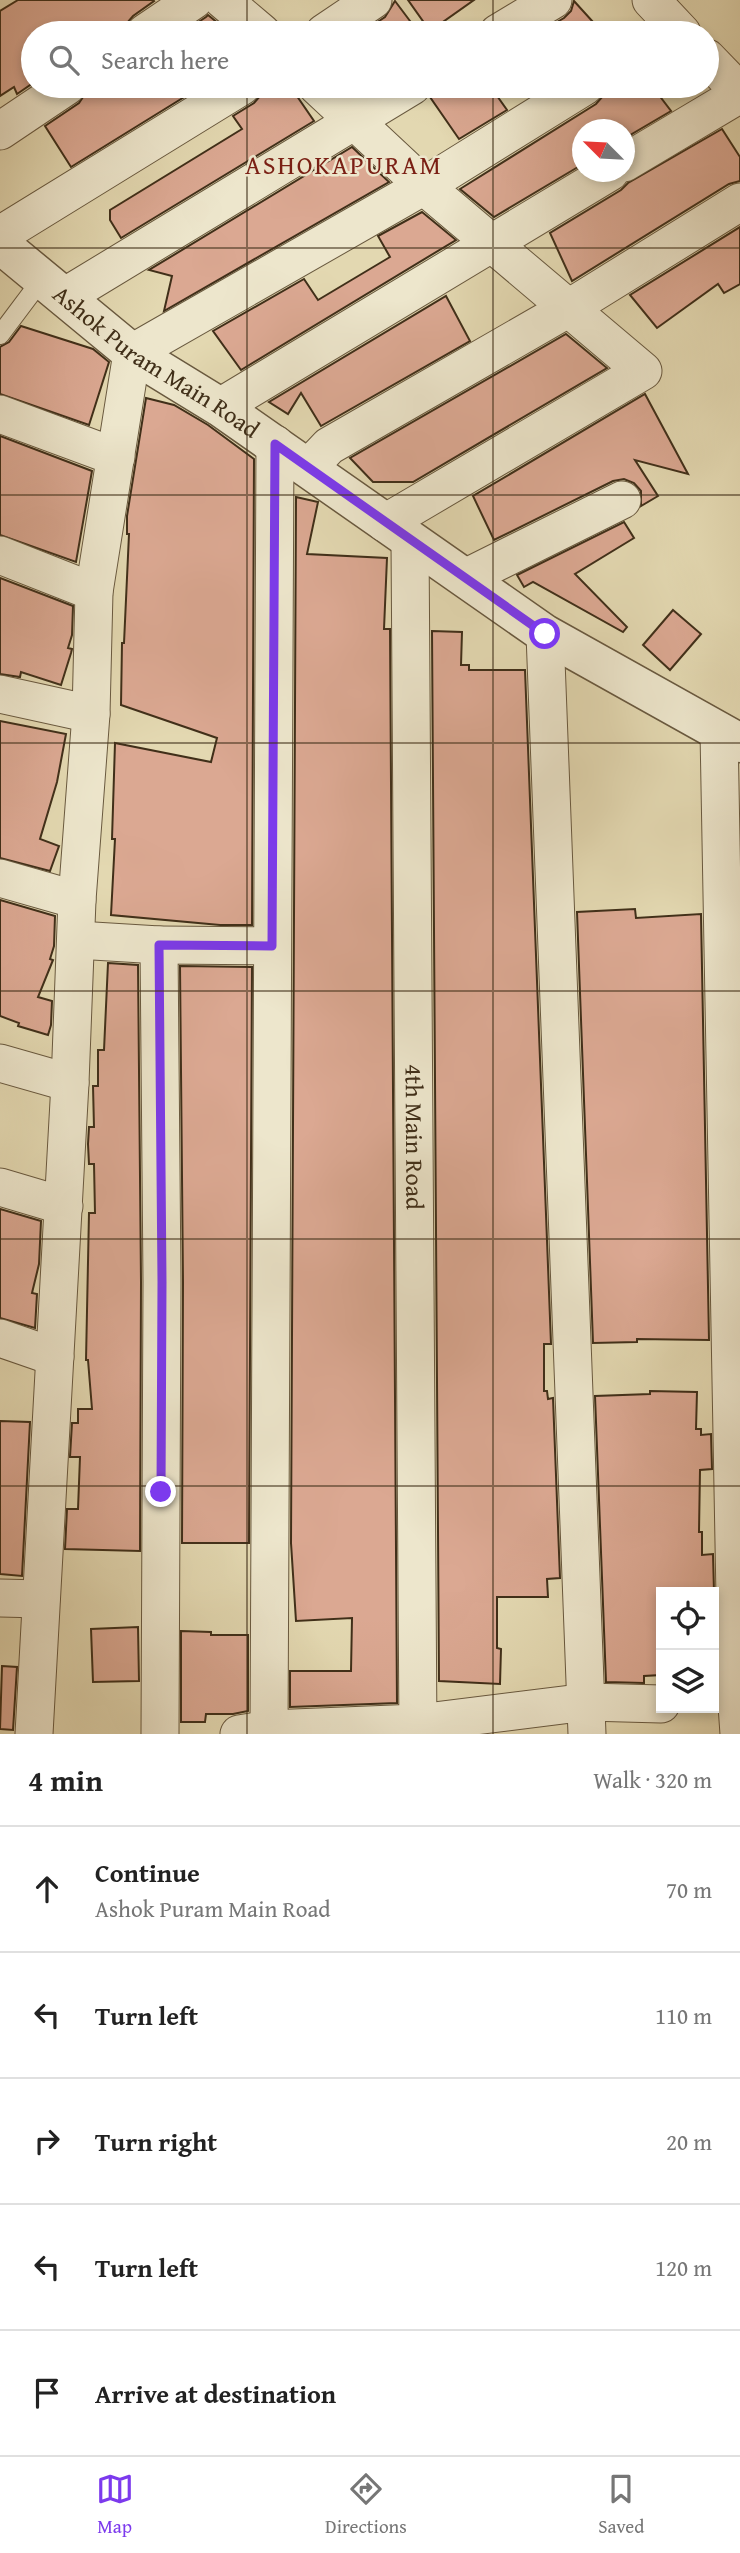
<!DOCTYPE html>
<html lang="en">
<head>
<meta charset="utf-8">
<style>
	body { margin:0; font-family:"Gentium Book Plus",serif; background:#f2f2f2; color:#222 }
	.controls { position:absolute; right:21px; bottom:21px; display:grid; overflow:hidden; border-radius:0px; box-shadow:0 4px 10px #0003 }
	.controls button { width:63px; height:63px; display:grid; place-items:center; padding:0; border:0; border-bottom:2px solid #e0e0e0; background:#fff; color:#222; font:35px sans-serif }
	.compass { position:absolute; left:572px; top:119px; width:63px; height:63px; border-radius:50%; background:#fff; box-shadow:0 4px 10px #0003; rotate:294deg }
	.stop { position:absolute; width:21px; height:21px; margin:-16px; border:5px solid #7c3aed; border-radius:50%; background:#fff }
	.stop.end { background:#7c3aed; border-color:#fff; box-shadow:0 2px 7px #0008 }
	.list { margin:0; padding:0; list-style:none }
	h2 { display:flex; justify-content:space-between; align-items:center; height:91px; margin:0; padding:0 28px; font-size:30px }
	h2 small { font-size:23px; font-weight:400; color:#767676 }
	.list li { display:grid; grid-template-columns:46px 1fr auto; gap:21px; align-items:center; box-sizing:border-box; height:126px; padding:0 28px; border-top:2px solid #e0e0e0 }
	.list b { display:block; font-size:26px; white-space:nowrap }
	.list p { margin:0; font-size:23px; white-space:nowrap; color:#767676 }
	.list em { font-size:23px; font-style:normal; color:#767676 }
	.icon { flex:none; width:38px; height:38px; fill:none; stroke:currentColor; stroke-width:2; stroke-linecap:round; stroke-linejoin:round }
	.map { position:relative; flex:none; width:740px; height:1734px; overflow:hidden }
	.search { position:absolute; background:#fff; box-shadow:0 4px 10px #0003; left:21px; right:21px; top:21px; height:77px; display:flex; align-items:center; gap:18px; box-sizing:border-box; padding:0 24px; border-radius:38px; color:#767676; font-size:26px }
	.sheet { height:721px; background:#fff }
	nav { display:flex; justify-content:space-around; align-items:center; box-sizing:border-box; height:98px; border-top:2px solid #e0e0e0; background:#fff; font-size:19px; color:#767676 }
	nav a { display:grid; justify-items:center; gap:4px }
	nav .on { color:#7c3aed }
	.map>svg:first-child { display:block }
</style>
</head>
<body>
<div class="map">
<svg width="740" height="1734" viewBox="0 0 740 1734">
	<rect width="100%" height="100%" fill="#e3d8b1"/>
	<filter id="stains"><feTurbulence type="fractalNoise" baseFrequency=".00286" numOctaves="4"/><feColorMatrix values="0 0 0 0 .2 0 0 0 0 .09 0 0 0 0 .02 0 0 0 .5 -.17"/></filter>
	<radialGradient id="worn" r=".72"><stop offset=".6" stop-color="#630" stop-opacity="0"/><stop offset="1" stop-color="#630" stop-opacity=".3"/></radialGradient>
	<g fill="#dba892" stroke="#402f19" stroke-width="2">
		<polygon points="18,0 153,0 154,1 133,16 127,23 124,33 33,33 33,83 17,94 14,87 0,96 0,11"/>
		<polygon points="408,0 474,0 430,31"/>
		<polygon points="395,1 419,33 361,33 385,17"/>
		<polygon points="574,1 603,33 538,33 564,18 571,11"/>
		<polygon points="208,15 230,33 182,33 206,17"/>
		<polygon points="95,86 202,86 71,167 45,126 79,103 87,91"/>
		<polygon points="263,86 290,86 314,121 121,238 110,220 110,210 242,129 233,116 254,103 261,95"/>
		<polygon points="433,86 490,86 507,110 459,139 430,97"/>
		<polygon points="606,86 652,86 671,111 625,138 625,130 583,130 583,164 494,217 460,189 596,104 603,96"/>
		<polygon points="722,129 740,157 740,181 729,184 572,281 550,233 621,190 628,183"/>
		<polygon points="352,147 389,182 164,311 172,276 149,270"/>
		<polygon points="422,212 456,240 241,370 213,331 304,279 318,300 390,257 378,236"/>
		<polygon points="740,227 740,284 724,293 718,284 657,328 630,295"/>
		<polygon points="446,296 470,341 321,426 301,393 288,414 269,402"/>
		<polygon points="21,326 93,349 109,362 89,425 0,394 0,347 9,342"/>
		<polygon points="566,334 607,368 413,482 373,482 350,458"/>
		<polygon points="645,394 688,474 635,460 658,496 641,506 641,491 634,483 624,479 613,481 494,540 473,496"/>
		<polygon points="146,398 174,405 208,425 254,459 252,925 220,925 111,915 115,839 112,839 115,743 211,762 217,738 121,705 122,643 124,643 129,534 127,534 127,516"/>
		<polygon points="0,436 92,471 76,562 0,535"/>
		<polygon points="296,497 318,502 307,554 387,558 384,629 390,629 397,1703 290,1707 290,1671 351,1671 352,1618 296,1621 291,1543"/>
		<polygon points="624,522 634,538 575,574 627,627 623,632 533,582 524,587 517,575"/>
		<polygon points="0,578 73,606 72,635 68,648 72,649 71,653 61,685 21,672 20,677 0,674"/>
		<polygon points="673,610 701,634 670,670 643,645"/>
		<polygon points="432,631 462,632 461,665 469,665 469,670 525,670 551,1344 544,1344 544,1391 547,1391 548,1399 553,1398 560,1578 547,1579 548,1597 497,1597 497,1648 501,1649 500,1684 439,1681"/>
		<polygon points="0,721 66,734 57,782 40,839 59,846 50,871 0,858"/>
		<polygon points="0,900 55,916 54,946 50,959 53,960 38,997 52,1001 51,1025 48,1035 18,1026 19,1023 0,1016"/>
		<polygon points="635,909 636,918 701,914 709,1340 637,1339 637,1342 593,1343 577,912"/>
		<polygon points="108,963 138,965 141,1282 140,1551 65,1549 67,1509 78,1509 80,1457 70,1457 72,1423 78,1423 78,1409 92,1409 88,1360 86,1360 89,1213 95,1213 94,1164 89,1164 88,1144 89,1127 94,1127 93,1086 98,1086 98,1050 104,1050"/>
		<polygon points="180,966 252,967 249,1543 182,1543 183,1282"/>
		<polygon points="0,1209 41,1221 39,1264 32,1293 37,1294 35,1328 0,1318"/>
		<polygon points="650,1391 697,1392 696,1429 701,1429 701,1435 711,1434 712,1469 700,1470 699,1532 702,1532 702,1555 713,1554 714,1592 661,1592 661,1675 644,1676 644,1683 606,1682 595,1396 650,1394"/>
		<polygon points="0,1421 30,1422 22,1576 0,1574"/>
		<polygon points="138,1627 139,1681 93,1682 91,1629"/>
		<polygon points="181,1631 211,1632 211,1635 248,1635 248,1711 233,1714 206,1714 205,1722 181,1722"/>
		<polygon points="2,1666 17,1667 13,1730 0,1729"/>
	</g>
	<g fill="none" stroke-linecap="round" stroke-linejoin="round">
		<defs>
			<polyline id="service" points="0,335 42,279"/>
			<g id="minor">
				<polyline points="223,0 262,33"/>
				<polyline points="651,0 682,33"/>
				<polyline points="145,33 194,0"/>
				<polyline points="324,33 373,0"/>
				<polyline points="498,33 553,0"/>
				<polyline points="707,58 740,92"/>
				<polyline points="317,86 424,186 643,371 385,523"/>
				<polyline points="0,131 67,86"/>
				<polyline points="624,163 740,94"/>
				<polyline points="0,235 242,86"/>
				<polyline points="64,297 412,86"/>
				<polyline points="220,407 610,172"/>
				<polyline points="0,414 116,457"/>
				<polyline points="308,468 329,446 569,308 740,202"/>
				<path id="s1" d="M410,540L418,1734"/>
				<polyline points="0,555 94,592"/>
				<polyline points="465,578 622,500"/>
				<polyline points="545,634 587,1734"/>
				<polyline points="0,694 91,714"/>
				<polyline points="719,732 737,1705 739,1734"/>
				<polyline points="0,878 77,900"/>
				<polyline points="77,940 159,945 162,1282 160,1734"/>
				<polyline points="159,945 272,946"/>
				<polyline points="0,1063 70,1083"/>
				<polyline points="0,1187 64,1206"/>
				<polyline points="0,1338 55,1357"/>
				<polyline points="0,1598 41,1599"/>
				<polyline points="34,1734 70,1083 77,900 91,714 94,592 132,353 424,186 585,86"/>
				<polyline points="239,1734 269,1729 418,1723 587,1702 661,1704"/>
				<polyline points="269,1734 275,444"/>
			</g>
			<g id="tertiary">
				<path id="s2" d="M0,244L132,353L220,407L545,634L740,743"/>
			</g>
		</defs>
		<use href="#service" stroke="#69593f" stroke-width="20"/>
		<use href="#minor" stroke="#69593f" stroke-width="39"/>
		<use href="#tertiary" stroke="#69593f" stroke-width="41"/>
		<use href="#service" stroke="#ede6cc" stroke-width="18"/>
		<use href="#minor" stroke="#ede6cc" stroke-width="37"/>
		<use href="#tertiary" stroke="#ede6cc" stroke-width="38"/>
	</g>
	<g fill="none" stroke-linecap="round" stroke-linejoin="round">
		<polyline stroke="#7c3aed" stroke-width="9" points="161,1492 162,1282 159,945 272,946 275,444 545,634"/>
	</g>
	<path fill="none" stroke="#402f19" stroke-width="2" stroke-opacity="0.55" d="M247,0V33M493,0V33M247,86V1734M493,86V1734M0,248H740M0,495H740M0,743H740M0,991H740M0,1239H740M0,1486H740"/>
	<g text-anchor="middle" stroke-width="5" stroke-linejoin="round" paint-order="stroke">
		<g font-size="24" fill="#402f19" stroke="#ede6cc">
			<text dy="8" stroke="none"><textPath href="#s2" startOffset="196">Ashok Puram Main Road</textPath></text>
			<text dy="8" stroke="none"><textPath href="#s1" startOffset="597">4th Main Road</textPath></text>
		</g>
		<g font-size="26" letter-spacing="2" fill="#7a1f14" stroke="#ede6cc">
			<text x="344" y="174">ASHOKAPURAM</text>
		</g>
	</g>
	<rect width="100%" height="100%" filter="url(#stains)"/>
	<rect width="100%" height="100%" fill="url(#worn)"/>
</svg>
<div class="controls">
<button><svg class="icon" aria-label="locate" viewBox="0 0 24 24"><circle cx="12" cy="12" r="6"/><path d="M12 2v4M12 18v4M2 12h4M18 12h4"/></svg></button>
<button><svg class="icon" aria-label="layers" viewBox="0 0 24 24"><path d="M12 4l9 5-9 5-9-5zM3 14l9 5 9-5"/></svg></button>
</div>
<svg class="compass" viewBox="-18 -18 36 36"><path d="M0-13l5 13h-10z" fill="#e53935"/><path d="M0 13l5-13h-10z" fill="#767676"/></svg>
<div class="stop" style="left:545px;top:634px"></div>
<div class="stop end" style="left:161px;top:1492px"></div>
<div class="search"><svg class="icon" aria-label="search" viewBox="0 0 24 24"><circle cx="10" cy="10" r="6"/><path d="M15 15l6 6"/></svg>Search here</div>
</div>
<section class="sheet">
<h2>4 min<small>Walk · 320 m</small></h2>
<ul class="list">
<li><svg class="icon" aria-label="ahead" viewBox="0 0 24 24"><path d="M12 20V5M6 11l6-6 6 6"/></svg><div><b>Continue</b><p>Ashok Puram Main Road</p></div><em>70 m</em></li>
<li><svg class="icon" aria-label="left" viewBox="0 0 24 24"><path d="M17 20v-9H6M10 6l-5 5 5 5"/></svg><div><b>Turn left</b></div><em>110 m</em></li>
<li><svg class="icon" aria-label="right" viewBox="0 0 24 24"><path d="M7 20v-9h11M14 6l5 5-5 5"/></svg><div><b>Turn right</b></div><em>20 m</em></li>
<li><svg class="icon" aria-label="left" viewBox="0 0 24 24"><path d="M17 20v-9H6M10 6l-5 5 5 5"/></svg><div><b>Turn left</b></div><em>120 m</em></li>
<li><svg class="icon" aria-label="arrive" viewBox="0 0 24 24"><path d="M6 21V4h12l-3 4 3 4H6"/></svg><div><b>Arrive at destination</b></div></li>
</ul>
</section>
<nav>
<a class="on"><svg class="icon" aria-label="map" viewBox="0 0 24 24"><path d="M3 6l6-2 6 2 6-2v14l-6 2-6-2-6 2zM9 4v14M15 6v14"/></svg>Map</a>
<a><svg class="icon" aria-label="directions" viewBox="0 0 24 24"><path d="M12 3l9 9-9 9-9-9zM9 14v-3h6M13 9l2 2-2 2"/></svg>Directions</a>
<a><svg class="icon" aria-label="saved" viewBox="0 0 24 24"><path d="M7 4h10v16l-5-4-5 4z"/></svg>Saved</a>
</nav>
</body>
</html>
